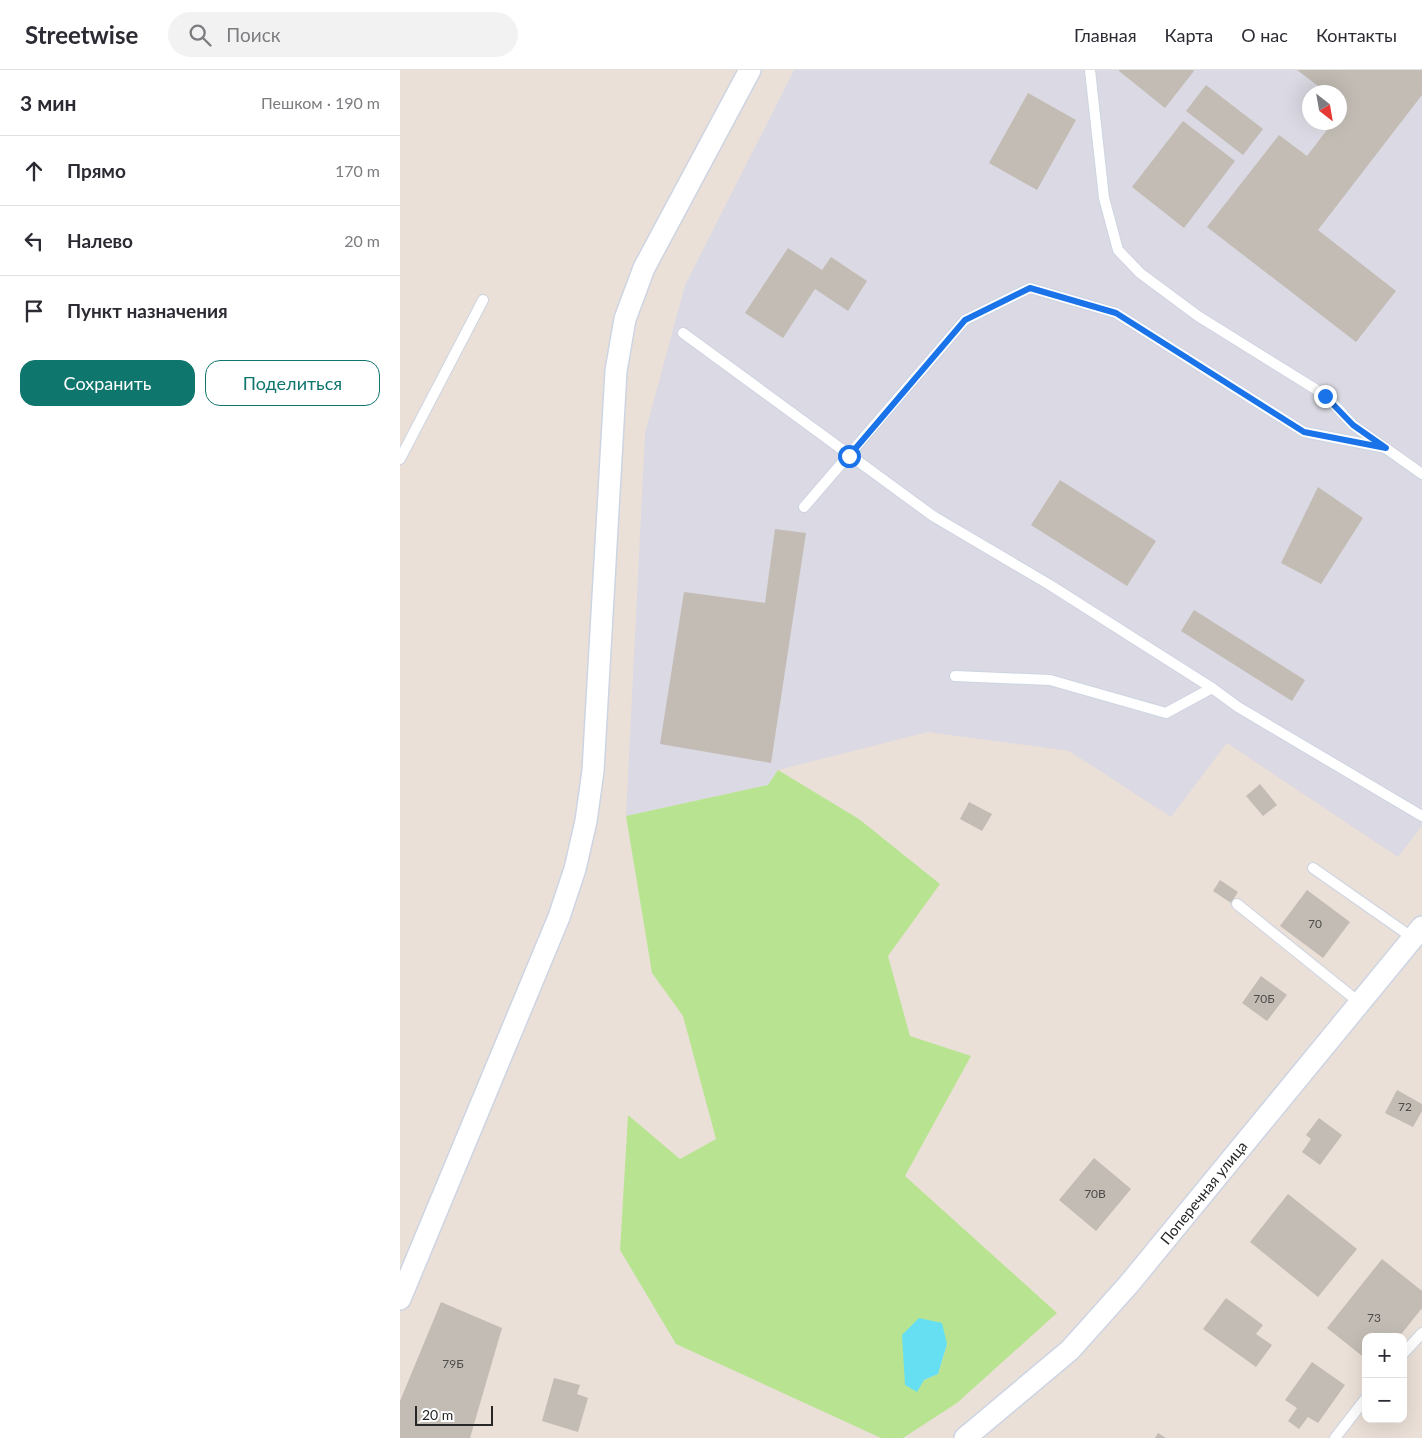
<!DOCTYPE html>
<html lang="ru">
<head>
<meta charset="utf-8">
<style>
	body { margin:0; font-family:Lato,sans-serif; background:#f2f2f3; color:#2b2b33 }
	.controls { position:absolute; right:15px; bottom:15px; display:grid; overflow:hidden; border-radius:10px; box-shadow:0 5px 20px #0002 }
	.controls button { width:45px; height:45px; display:grid; place-items:center; padding:0; border:0; border-bottom:1px solid #e1e1e2; background:#fff; color:#2b2b33; font:25px sans-serif }
	.compass { position:absolute; left:902px; top:15px; width:45px; height:45px; border-radius:50%; background:#fff; box-shadow:0 5px 20px #0002; rotate:149deg }
	.scale { position:absolute; left:15px; bottom:12px; width:78px; box-sizing:border-box; padding-left:5px; border:2px solid #272727; border-top:0; font-size:14px; line-height:18px; white-space:nowrap; color:#272727; -webkit-text-stroke:4px #fff; paint-order:stroke }
	.stop { position:absolute; width:15px; height:15px; margin:-11px; border:4px solid #1a73e8; border-radius:50%; background:#fff }
	.stop.end { background:#1a73e8; border-color:#fff; box-shadow:0 1px 5px #0008 }
	.list { margin:0; padding:0; list-style:none }
	h2 { display:flex; justify-content:space-between; align-items:center; height:65px; margin:0; padding:0 20px; font-size:21px }
	h2 small { font-size:16px; font-weight:400; color:#7c7c81 }
	.list li { display:grid; grid-template-columns:32px 1fr auto; gap:15px; align-items:center; box-sizing:border-box; height:70px; padding:0 20px; border-top:1px solid #e1e1e2 }
	.list b { display:block; font-size:19px; white-space:nowrap }
	.list em { font-size:16px; font-style:normal; color:#7c7c81 }
	.actions { display:flex; gap:10px; padding:15px 20px }
	.actions a { flex:1; padding:11px 0; border:1px solid #0f766e; border-radius:15px; text-align:center; font-size:18px; color:#0f766e }
	.actions .main { background:#0f766e; color:#fff }
	.icon { flex:none; width:28px; height:28px; fill:none; stroke:currentColor; stroke-width:2; stroke-linecap:round; stroke-linejoin:round }
	.map { position:relative; flex:none; width:1022px; height:1368px; overflow:hidden }
	header { display:flex; align-items:center; gap:30px; box-sizing:border-box; height:70px; padding:0 25px; background:#fff; border-bottom:1px solid #e1e1e2 }
	header strong { font-size:24px }
	nav { display:flex; gap:28px; margin-inline-start:auto; font-size:18px }
	.search { width:350px; height:45px; background:#f2f2f3; display:flex; align-items:center; gap:12px; box-sizing:border-box; padding:0 18px; border-radius:28px; color:#7c7c81; font-size:19px }
	main { display:flex }
	aside { flex:1; background:#fff }
	.map>svg:first-child { display:block }
</style>
</head>
<body>
<header>
<strong>Streetwise</strong>
<div class="search"><svg class="icon" aria-label="search" viewBox="0 0 24 24"><circle cx="10" cy="10" r="6"/><path d="M15 15l6 6"/></svg>Поиск</div>
<nav><a>Главная</a><a>Карта</a><a>О нас</a><a>Контакты</a></nav>
</header>
<main>
<aside>
<h2>3 мин<small>Пешком · 190 m</small></h2>
<ul class="list">
<li><svg class="icon" aria-label="ahead" viewBox="0 0 24 24"><path d="M12 20V5M6 11l6-6 6 6"/></svg><div><b>Прямо</b></div><em>170 m</em></li>
<li><svg class="icon" aria-label="left" viewBox="0 0 24 24"><path d="M17 20v-9H6M10 6l-5 5 5 5"/></svg><div><b>Налево</b></div><em>20 m</em></li>
<li><svg class="icon" aria-label="arrive" viewBox="0 0 24 24"><path d="M6 21V4h12l-3 4 3 4H6"/></svg><div><b>Пункт назначения</b></div></li>
</ul>
<div class="actions"><a class="main">Сохранить</a><a>Поделиться</a></div>
</aside>
<div class="map">
<svg width="1022" height="1368" viewBox="0 0 1022 1368">
	<rect width="100%" height="100%" fill="#ebe0d8"/>
	<path fill="#dbd9e3" fill-rule="evenodd" d="M394,0H1022V756L998,787L827,673L771,747L669,681L528,662L378,700L368,715L226,746L245,363L285,215ZM909,22H939V52H909Z"/>
	<path fill="#b8e492" fill-rule="evenodd" d="M378,700L459,749L540,814L488,886L510,966L571,986L505,1106L657,1243L557,1333L503,1368H481L276,1274L220,1180L228,1045L280,1089L316,1069L283,946L252,903L226,746L368,715ZM547,1274L538,1304L524,1310Z"/>
	<polygon fill="#66dff2" points="519,1248 542,1253 547,1274 538,1304 524,1310 517,1322 505,1315 502,1265"/>
	<g fill="#c2bcb4">
		<polygon points="719,0 793,0 794,1 765,38 719,1"/>
		<polygon points="897,0 1022,0 1022,25 918,160 996,221 956,272 807,157 879,65 907,86 933,52 939,52 939,44 945,37 939,33 939,22 926,22"/>
		<polygon points="806,15 863,59 843,85 786,41"/>
		<polygon points="628,23 676,50 637,120 589,93"/>
		<polygon points="783,51 835,91 784,158 732,117"/>
		<polygon points="388,178 422,200 431,187 467,211 448,241 415,219 383,268 345,243"/>
		<polygon points="660,410 756,471 727,516 631,455"/>
		<polygon points="918,417 963,448 921,514 881,493"/>
		<polygon points="375,459 406,463 371,693 260,674 284,522 365,533"/>
		<polygon points="794,540 905,610 892,631 781,561"/>
		<polygon points="860,714 877,735 863,746 846,726"/>
		<polygon points="569,732 592,744 582,761 560,749"/>
		<polygon points="820,810 838,822 831,833 813,821"/>
		<polygon points="907,820 950,852 923,888 880,856"/>
		<polygon points="861,906 887,925 867,951 842,933"/>
		<polygon points="997,1020 1022,1034 1022,1041 1013,1057 985,1043"/>
		<polygon points="919,1048 942,1065 920,1095 902,1082 911,1069 906,1065"/>
		<polygon points="694,1088 731,1119 696,1161 659,1130"/>
		<polygon points="888,1124 957,1179 918,1227 850,1172"/>
		<polygon points="982,1189 1022,1221 1022,1238 999,1267 966,1267 966,1289 927,1258"/>
		<polygon points="826,1228 863,1255 856,1264 872,1275 856,1297 803,1259"/>
		<polygon points="41,1232 102,1258 70,1368 0,1368 0,1331"/>
		<polygon points="912,1292 945,1315 918,1353 908,1347 899,1359 888,1351 897,1338 885,1330"/>
		<polygon points="154,1308 180,1315 177,1324 188,1328 178,1362 142,1351"/>
		<polygon points="758,1363 766,1368 755,1368"/>
	</g>
	<g fill="none" stroke-linecap="round" stroke-linejoin="round">
		<defs>
			<g id="service">
				<polyline points="690,0 704,128 718,180 740,203 798,246 925,325 953,355 1022,404"/>
				<polyline points="283,263 533,446 650,515 812,618"/>
				<polyline points="0,389 83,230"/>
				<polyline points="404,437 565,250 630,218 716,243 904,362 986,378"/>
				<polyline points="555,606 650,610 766,643 812,618 838,637 1022,746"/>
				<polyline points="913,798 1013,868"/>
				<polyline points="837,834 960,933"/>
				<polyline points="1003,1284 1022,1263"/>
				<polyline points="935,1368 966,1328"/>
			</g>
			<g id="minor">
				<polyline points="0,1229 159,847 175,799 186,751 193,701 216,301 225,249 244,198 350,0"/>
				<polyline points="565,1368 670,1280 729,1214 1022,857"/>
			</g>
		</defs>
		<use href="#service" stroke="#cdd4e2" stroke-width="12"/>
		<use href="#minor" stroke="#cdd4e2" stroke-width="24"/>
		<use href="#service" stroke="#fff" stroke-width="10"/>
		<use href="#minor" stroke="#fff" stroke-width="21"/>
	</g>
	<g fill="none" stroke-linecap="round" stroke-linejoin="round">
		<polyline stroke="#1a73e8" stroke-width="6" points="449,386 565,250 630,218 716,243 904,362 986,378 953,355 925,326"/>
	</g>
	<g text-anchor="middle" stroke-width="4" stroke-linejoin="round" paint-order="stroke">
		<g font-size="12" fill="#4e4c4a">
			<text x="915" y="858">70</text>
			<text x="864" y="933">70Б</text>
			<text x="1005" y="1041">72</text>
			<text x="695" y="1128">70В</text>
			<text x="974" y="1252">73</text>
			<text x="53" y="1298">79Б</text>
		</g>
		<g font-size="15" fill="#272727" stroke="#fff">
			<text transform="translate(804 1123) rotate(-51)" y="5">Поперечная улица</text>
		</g>
	</g>
</svg>
<div class="controls">
<button>+</button>
<button>−</button>
</div>
<svg class="compass" viewBox="-18 -18 36 36"><path d="M0-13l5 13h-10z" fill="#e53935"/><path d="M0 13l5-13h-10z" fill="#7c7c81"/></svg>
<div class="scale">20 m</div>
<div class="stop" style="left:449px;top:386px"></div>
<div class="stop end" style="left:925px;top:326px"></div>
</div>
</main>
</body>
</html>
